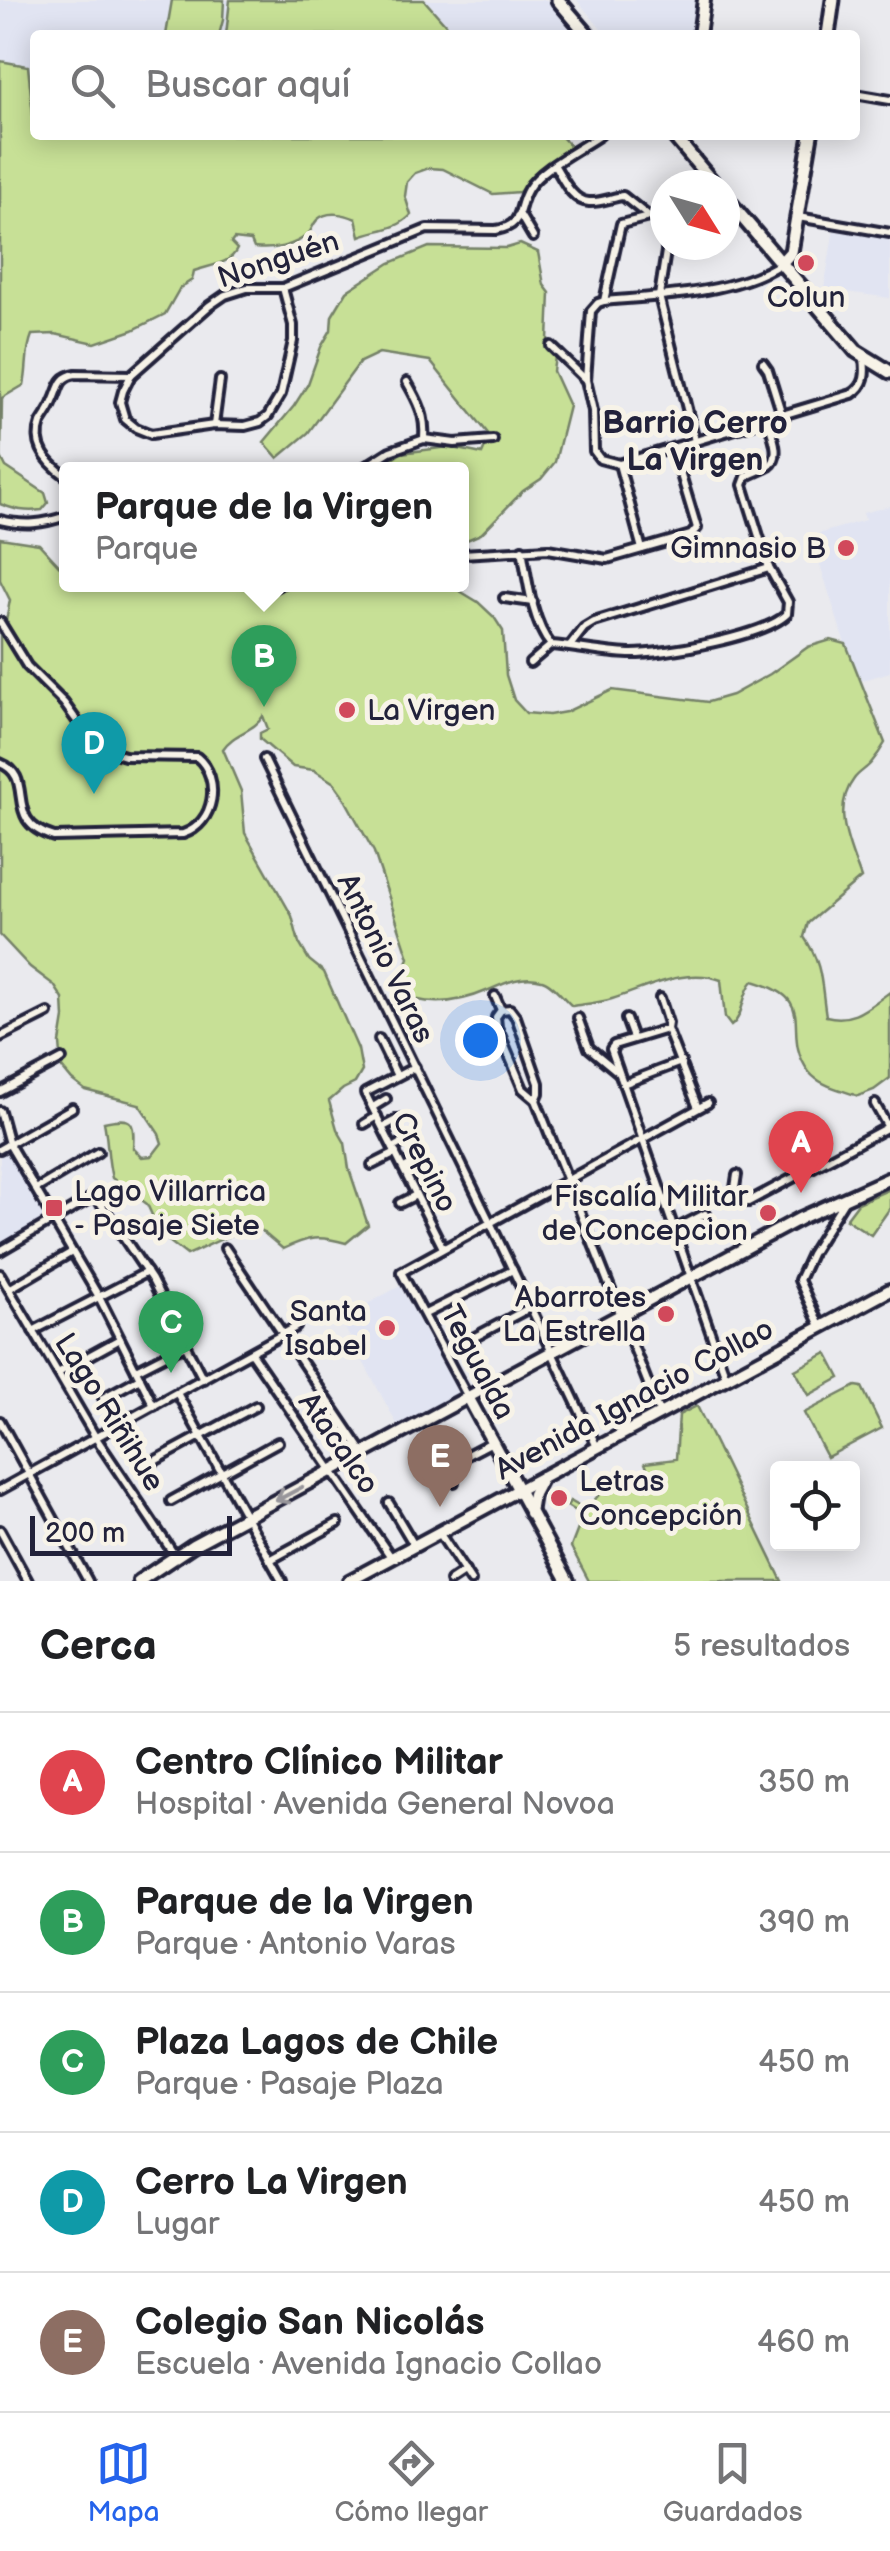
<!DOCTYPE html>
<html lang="es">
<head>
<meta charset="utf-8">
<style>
	body { margin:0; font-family:"Balsamiq Sans",sans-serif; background:#f2f2f2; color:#202124 }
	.controls { position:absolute; right:30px; bottom:30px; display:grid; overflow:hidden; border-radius:10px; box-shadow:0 5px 25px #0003 }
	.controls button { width:90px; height:90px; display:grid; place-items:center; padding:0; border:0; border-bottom:2px solid #e0e0e0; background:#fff; color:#202124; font:50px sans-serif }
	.compass { position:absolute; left:650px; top:170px; width:90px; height:90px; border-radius:50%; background:#fff; box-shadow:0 5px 25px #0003; rotate:127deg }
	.scale { position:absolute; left:30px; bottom:25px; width:202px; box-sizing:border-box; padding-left:10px; border:5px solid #22223b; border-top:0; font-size:28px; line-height:35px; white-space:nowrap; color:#22223b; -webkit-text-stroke:8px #f7f3e8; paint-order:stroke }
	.you { position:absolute; left:480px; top:1040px; width:35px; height:35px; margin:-25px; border:8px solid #fff; border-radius:50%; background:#1a73e8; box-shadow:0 0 0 15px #1a73e833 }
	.badge { display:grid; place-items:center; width:65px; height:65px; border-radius:50%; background:#2563eb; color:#fff; font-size:32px; font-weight:700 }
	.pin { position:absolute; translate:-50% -82px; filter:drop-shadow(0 2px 5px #0008) }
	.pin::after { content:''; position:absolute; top:52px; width:35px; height:30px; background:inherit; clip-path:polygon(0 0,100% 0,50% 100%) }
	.popup { position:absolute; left:59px; top:462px; width:410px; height:130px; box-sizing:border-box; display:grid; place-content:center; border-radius:10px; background:#fff; filter:drop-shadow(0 2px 8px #0005); font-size:32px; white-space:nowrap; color:#757577 }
	.popup b { font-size:38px; color:#202124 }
	.popup::after { content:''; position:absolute; left:50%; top:100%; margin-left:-20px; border:20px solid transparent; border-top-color:#fff }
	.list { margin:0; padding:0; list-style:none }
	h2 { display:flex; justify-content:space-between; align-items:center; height:130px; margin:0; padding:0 40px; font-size:42px }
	h2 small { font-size:32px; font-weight:400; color:#757577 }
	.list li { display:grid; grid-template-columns:65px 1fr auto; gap:30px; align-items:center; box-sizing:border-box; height:140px; padding:0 40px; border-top:2px solid #e0e0e0 }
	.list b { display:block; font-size:38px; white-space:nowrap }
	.list p { margin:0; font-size:32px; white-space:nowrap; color:#757577 }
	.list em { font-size:32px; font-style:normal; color:#757577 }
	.icon { flex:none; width:55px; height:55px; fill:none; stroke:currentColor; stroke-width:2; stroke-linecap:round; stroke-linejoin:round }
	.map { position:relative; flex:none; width:890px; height:1581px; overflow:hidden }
	.search { position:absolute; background:#fff; box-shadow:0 5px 25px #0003; left:30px; right:30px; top:30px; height:110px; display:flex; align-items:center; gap:25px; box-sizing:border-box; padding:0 35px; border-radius:10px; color:#757577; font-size:38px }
	.sheet { height:830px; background:#fff }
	nav { display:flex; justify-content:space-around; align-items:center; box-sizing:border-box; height:140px; border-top:2px solid #e0e0e0; background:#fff; font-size:28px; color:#757577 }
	nav a { display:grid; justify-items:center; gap:5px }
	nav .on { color:#2563eb }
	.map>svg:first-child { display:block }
</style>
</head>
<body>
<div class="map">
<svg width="890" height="1581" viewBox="0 0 890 1581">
	<rect width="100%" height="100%" fill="#eaeaee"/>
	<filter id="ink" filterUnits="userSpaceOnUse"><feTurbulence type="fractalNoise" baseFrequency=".01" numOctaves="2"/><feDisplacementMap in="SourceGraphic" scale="20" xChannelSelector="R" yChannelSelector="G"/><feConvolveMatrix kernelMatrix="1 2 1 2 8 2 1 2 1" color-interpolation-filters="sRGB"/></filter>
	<g filter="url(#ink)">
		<g fill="#e1e4f2">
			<polygon points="0,0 230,0 226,35 35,35 35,130 28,66 0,61"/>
			<polygon points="424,0 547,0 577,35 455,35"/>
			<polygon points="577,0 700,0 694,35 606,35"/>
			<polygon points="834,228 890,237 890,298 824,289"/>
			<polygon points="890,506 890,672 857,682 811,536 865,520 863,513"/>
			<polygon points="7,1151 47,1219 0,1246 0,1156"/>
			<polygon points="400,1286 458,1393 398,1426 340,1319"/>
		</g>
		<g fill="#c7e096" stroke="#748168" stroke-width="2.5">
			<polygon points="172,0 224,0 223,20 219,35 166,35"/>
			<polygon points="230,0 424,0 455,35 226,35"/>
			<path d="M0,61L28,66L35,135H560L571,147L544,168L519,192L493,194L443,169L429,168L415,173L407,182L405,196L411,215C397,230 378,229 360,236L356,219C345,214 327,210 317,220C313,224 312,230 308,234C295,247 271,250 254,248L251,241L234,239L231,243L237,249C230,265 209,265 194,271L192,280L180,288L165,314L133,330L95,343L55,334L32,335C25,352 28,367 24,385L2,398L1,457L6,467L45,493L48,503L42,510C26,512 15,510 0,504Z"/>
			<polygon points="520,244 538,252 544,285 550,293 548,340 555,357 553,371 569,406 555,462 541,479 523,491 481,534 462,542 462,470 378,469 401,453 449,447 482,454 490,436 430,361 379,353 360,362 308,433 278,458 264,442 294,406 308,384 321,347 331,330 332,316 347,291 390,263 429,247 507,248"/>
			<path d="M0,538L39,544L66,573V584L253,585L269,596L288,585H450L478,602L494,617L503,631L506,675L514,700L526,713L549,715L566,712L612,690L708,702L732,695L770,674L808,647L831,640L846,644L885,743C881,750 876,757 871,763C866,769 858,773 854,779C831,809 850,847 861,878L808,923L804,937C823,964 821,985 826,1016C855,1023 868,1007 890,992V1078L874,1090L858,1096C842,1090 820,1086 809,1072C778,1030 823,1001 753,981C741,994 745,1015 731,1026L725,1018L721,980C686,966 645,989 612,999C599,1003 585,1004 572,1006C563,998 553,983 542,980C522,975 507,982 489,990C459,1003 426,1008 397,992L399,981L409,958L374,852L342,794L334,783L314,770L293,767L260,739V733L268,729L263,716C255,731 233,733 223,749L241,791L245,833L292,916L299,943L309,960L324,972L358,1049L362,1071L355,1083L343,1089L329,1101L337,1129L345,1143L349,1169L368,1225L346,1243C318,1235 309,1237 283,1249L257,1227C231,1232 211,1245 187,1255L161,1235L147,1204L112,1178C107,1159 108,1141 104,1122C132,1116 135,1120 133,1148L142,1157L152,1156L162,1143L159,1134L139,1104L85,1090L72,1080L62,1068L60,1043L64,1018L63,999L54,985L30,967L0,935V622L6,621L10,600L0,580Z"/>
			<polygon points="890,1189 890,1208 871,1235 846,1219 858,1203"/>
			<polygon points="827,1353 840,1378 809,1395 795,1370"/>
			<polygon points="856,1386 862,1387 882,1428 827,1457 804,1413"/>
			<polygon points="697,1406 782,1581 589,1581 571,1547 583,1516 567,1506 570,1501 586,1510 603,1490 606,1494 647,1468 645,1463 676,1459 679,1415"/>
		</g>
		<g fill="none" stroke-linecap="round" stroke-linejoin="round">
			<defs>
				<g id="street">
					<polyline points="855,94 890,100"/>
					<path d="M555,166C563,179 572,201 589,202C600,203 613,197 623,196L648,216"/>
					<polyline points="520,215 533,237"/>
					<polyline points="798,217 890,233"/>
					<polyline points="667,245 659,296 695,441"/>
					<path d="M283,288L293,325V341L281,394L268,416L260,422L245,426L214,425L151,434L136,428L125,419L120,402L123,391L131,375L209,306L225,295L247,288H283L427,229L496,230C525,225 516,209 528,189C541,168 580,149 600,135"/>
					<path d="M604,301C659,296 733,294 780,264"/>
					<polyline points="551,346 585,379"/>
					<polyline points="763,363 768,370 782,415"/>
					<path d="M407,382C418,401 426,416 424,439"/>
					<polyline points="214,425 220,380"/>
					<polyline points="619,464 600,459 594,451 593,411 586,380 591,311 598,303 604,301 621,224 649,217 665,221"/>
					<path d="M619,464L852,394C866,385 866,374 864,358"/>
					<polyline points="619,464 642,549"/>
					<polyline points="360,470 390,451 424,439 455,443 493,440"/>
					<path d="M66,476C49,464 32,447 41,423C45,416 50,410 53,402C60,388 58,377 76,374L131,375"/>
					<path d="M0,520C25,526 43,524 66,516"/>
					<path d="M522,549C527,576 532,623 551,645C577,647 603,653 629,654C662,655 765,636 787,614L788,602L769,568L743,485L746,477C753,472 762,470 769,466C783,456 771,432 767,419"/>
					<polyline points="462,554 548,549 607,559 691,535 697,528 673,448"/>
					<polyline points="269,584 275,587 281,584"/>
					<polyline points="504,598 533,602"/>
					<path d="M0,622L27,666L64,703L89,738L105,750L125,756L197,757C222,778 215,824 183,834L54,837C0,821 38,778 0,763"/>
					<polyline points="570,646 584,628 594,622 769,568"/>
					<polyline points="530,663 551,645"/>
					<polyline points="264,759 490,1222 597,1447"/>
					<polyline points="495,996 501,1010 496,1017 497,1027 523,1089 536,1100 660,1414"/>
					<polyline points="660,998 668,1023 667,1029 698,1108"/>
					<polyline points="501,1010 510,1009 516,1017 539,1083 539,1093 536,1100"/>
					<polyline points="578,1018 589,1048 618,1072"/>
					<polyline points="626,1019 633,1038"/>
					<polyline points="667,1029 614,1045 611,1049 726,1377"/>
					<polyline points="0,1037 48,1013"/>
					<polyline points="379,1039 397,1076"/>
					<polyline points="415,1067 365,1093 443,1248"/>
					<polyline points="623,1084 681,1062"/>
					<polyline points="0,1092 62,1059"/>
					<polyline points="875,1104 890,1131"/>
					<polyline points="373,1107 386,1099"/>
					<polyline points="0,1111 9,1144 99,1297 154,1406"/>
					<polyline points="364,1124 377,1116"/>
					<polyline points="383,1127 398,1119"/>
					<polyline points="393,1148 409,1139"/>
					<polyline points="0,1149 72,1108"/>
					<polyline points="372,1165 396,1153"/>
					<polyline points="404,1168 418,1160"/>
					<polyline points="737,1175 735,1188 740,1200 748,1202 888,1127"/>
					<polyline points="36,1189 98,1152"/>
					<polyline points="400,1203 416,1195"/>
					<polyline points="674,1230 705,1214"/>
					<polyline points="225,1248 364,1454"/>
					<polyline points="0,1251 91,1198 97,1198 152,1280 203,1379"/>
					<polyline points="0,1274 96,1438 175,1556"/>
					<polyline points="9,1289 72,1252"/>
					<polyline points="425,1314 513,1270"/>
					<polyline points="820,1326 799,1280 811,1254 844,1201"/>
					<polyline points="33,1331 147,1272"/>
					<polyline points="251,1353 391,1557"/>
					<polyline points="445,1353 531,1307"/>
					<polyline points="136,1370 185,1345"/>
					<polyline points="58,1373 120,1339"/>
					<polyline points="177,1393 282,1581"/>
					<polyline points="468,1397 401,1272 708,1103"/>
					<polyline points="103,1398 140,1378"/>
					<polyline points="0,1421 88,1581"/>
					<polyline points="437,1449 454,1482"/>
					<polyline points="147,1465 256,1406"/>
					<polyline points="446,1466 492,1442"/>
					<polyline points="0,1490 296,1327"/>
					<polyline points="171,1501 278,1442"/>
					<polyline points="389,1503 414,1545"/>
					<polyline points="0,1530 28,1581"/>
					<polyline points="440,1534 471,1581"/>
					<polyline points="270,1560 338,1523"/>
					<polyline points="450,1581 465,1571"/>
				</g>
				<g id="secondary">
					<polyline points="699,35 704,0"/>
					<polyline points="468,1397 568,1581"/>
					<polyline points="530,1513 533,1494 542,1477"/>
					<polyline points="139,1581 193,1545 801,1218 890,1178"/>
					<polyline points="349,1581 890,1290"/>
				</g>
				<g id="primary">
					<polyline points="558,0 588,35"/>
					<polyline points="828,35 833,0"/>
					<polyline points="673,135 715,185"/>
					<polyline points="725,197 856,351 890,372"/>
					<polyline points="781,263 791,252 811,135"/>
				</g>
			</defs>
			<use href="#street" stroke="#22223b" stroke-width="14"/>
			<use href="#secondary" stroke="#22223b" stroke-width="18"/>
			<use href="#primary" stroke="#22223b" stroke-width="19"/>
			<use href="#street" stroke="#f7f3e8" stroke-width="6"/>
			<use href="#secondary" stroke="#f7f3e8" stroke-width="10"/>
			<use href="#primary" stroke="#f7f3e8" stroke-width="11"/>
		</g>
		<defs><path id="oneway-shaft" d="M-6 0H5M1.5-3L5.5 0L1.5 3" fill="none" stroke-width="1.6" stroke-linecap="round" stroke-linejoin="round" transform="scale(2.5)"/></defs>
		<use stroke="#97959a" href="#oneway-shaft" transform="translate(289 1494) rotate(152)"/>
	</g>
	<g fill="#d1495b" stroke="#f7f3e8" stroke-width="4">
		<circle cx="806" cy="263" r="10"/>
		<circle cx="846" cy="548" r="10"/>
		<circle cx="347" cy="710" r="10"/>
		<rect x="44" y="1198" width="20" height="20" rx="5"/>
		<circle cx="768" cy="1213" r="10"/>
		<circle cx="666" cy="1314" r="10"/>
		<circle cx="387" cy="1328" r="10"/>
		<circle cx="559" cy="1498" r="10"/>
	</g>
	<g text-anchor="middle" stroke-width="10" stroke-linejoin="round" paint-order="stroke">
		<g font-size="30" fill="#22223b" stroke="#f7f3e8">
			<text transform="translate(278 259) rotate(-18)" y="10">Nonguén</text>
			<text transform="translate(386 958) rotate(64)" y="10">Antonio Varas</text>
			<text transform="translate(425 1162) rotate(63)" y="10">Crepino</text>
			<text transform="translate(478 1362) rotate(62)" y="10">Tegualda</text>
			<text transform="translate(634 1399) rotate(-28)" y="10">Avenida Ignacio Collao</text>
			<text transform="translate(110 1412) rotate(58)" y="10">Lago Riñihue</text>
			<text transform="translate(339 1443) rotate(55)" y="10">Atacalco</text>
		</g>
		<g font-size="30" fill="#22223b" stroke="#f7f3e8" text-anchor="end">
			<text x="806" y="307" text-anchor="middle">Colun</text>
			<text x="826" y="558">Gimnasio B</text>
			<text x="367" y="720" text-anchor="start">La Virgen</text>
			<text x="74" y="1201" text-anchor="start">Lago Villarrica<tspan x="74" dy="34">- Pasaje Siete</tspan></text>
			<text x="748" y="1206">Fiscalía Militar<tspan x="748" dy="34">de Concepcion</tspan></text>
			<text x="646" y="1307">Abarrotes<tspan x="646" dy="34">La Estrella</tspan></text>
			<text x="367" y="1321">Santa<tspan x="367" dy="34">Isabel</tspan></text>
			<text x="579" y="1491" text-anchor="start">Letras<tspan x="579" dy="34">Concepción</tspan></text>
		</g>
		<g font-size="32" font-weight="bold" fill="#22223b" stroke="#f7f3e8">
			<text x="695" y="433">Barrio Cerro<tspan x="695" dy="37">La Virgen</tspan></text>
		</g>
	</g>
</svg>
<div class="controls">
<button><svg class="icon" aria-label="locate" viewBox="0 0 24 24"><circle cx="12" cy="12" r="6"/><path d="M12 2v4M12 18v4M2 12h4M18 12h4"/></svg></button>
</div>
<svg class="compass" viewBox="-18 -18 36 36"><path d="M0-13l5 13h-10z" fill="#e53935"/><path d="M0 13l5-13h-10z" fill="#757577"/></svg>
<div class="scale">200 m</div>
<div class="you"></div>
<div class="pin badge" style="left:801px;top:1193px;background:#e0444e">A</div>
<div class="pin badge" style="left:264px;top:707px;background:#2e9e5b">B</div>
<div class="popup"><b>Parque de la Virgen</b>Parque</div>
<div class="pin badge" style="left:171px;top:1373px;background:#2e9e5b">C</div>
<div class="pin badge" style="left:94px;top:794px;background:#0f9aa8">D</div>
<div class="pin badge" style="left:440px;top:1507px;background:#8d6e63">E</div>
<div class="search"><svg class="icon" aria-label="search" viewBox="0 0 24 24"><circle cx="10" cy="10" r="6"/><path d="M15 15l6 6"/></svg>Buscar aquí</div>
</div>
<section class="sheet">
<h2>Cerca<small>5 resultados</small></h2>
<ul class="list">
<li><span class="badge" style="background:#e0444e">A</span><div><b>Centro Clínico Militar</b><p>Hospital · Avenida General Novoa</p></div><em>350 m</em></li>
<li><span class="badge" style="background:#2e9e5b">B</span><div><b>Parque de la Virgen</b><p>Parque · Antonio Varas</p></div><em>390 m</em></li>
<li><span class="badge" style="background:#2e9e5b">C</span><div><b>Plaza Lagos de Chile</b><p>Parque · Pasaje Plaza</p></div><em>450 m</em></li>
<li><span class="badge" style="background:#0f9aa8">D</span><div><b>Cerro La Virgen</b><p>Lugar</p></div><em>450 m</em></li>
<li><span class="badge" style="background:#8d6e63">E</span><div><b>Colegio San Nicolás</b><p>Escuela · Avenida Ignacio Collao</p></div><em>460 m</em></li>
</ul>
</section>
<nav>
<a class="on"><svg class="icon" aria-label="map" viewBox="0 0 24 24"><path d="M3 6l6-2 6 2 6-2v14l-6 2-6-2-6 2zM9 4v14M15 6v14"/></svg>Mapa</a>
<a><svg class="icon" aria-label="directions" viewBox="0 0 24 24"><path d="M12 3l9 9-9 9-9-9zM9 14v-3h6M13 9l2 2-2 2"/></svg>Cómo llegar</a>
<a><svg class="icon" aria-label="saved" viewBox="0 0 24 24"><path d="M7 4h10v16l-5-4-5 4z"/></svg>Guardados</a>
</nav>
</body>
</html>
